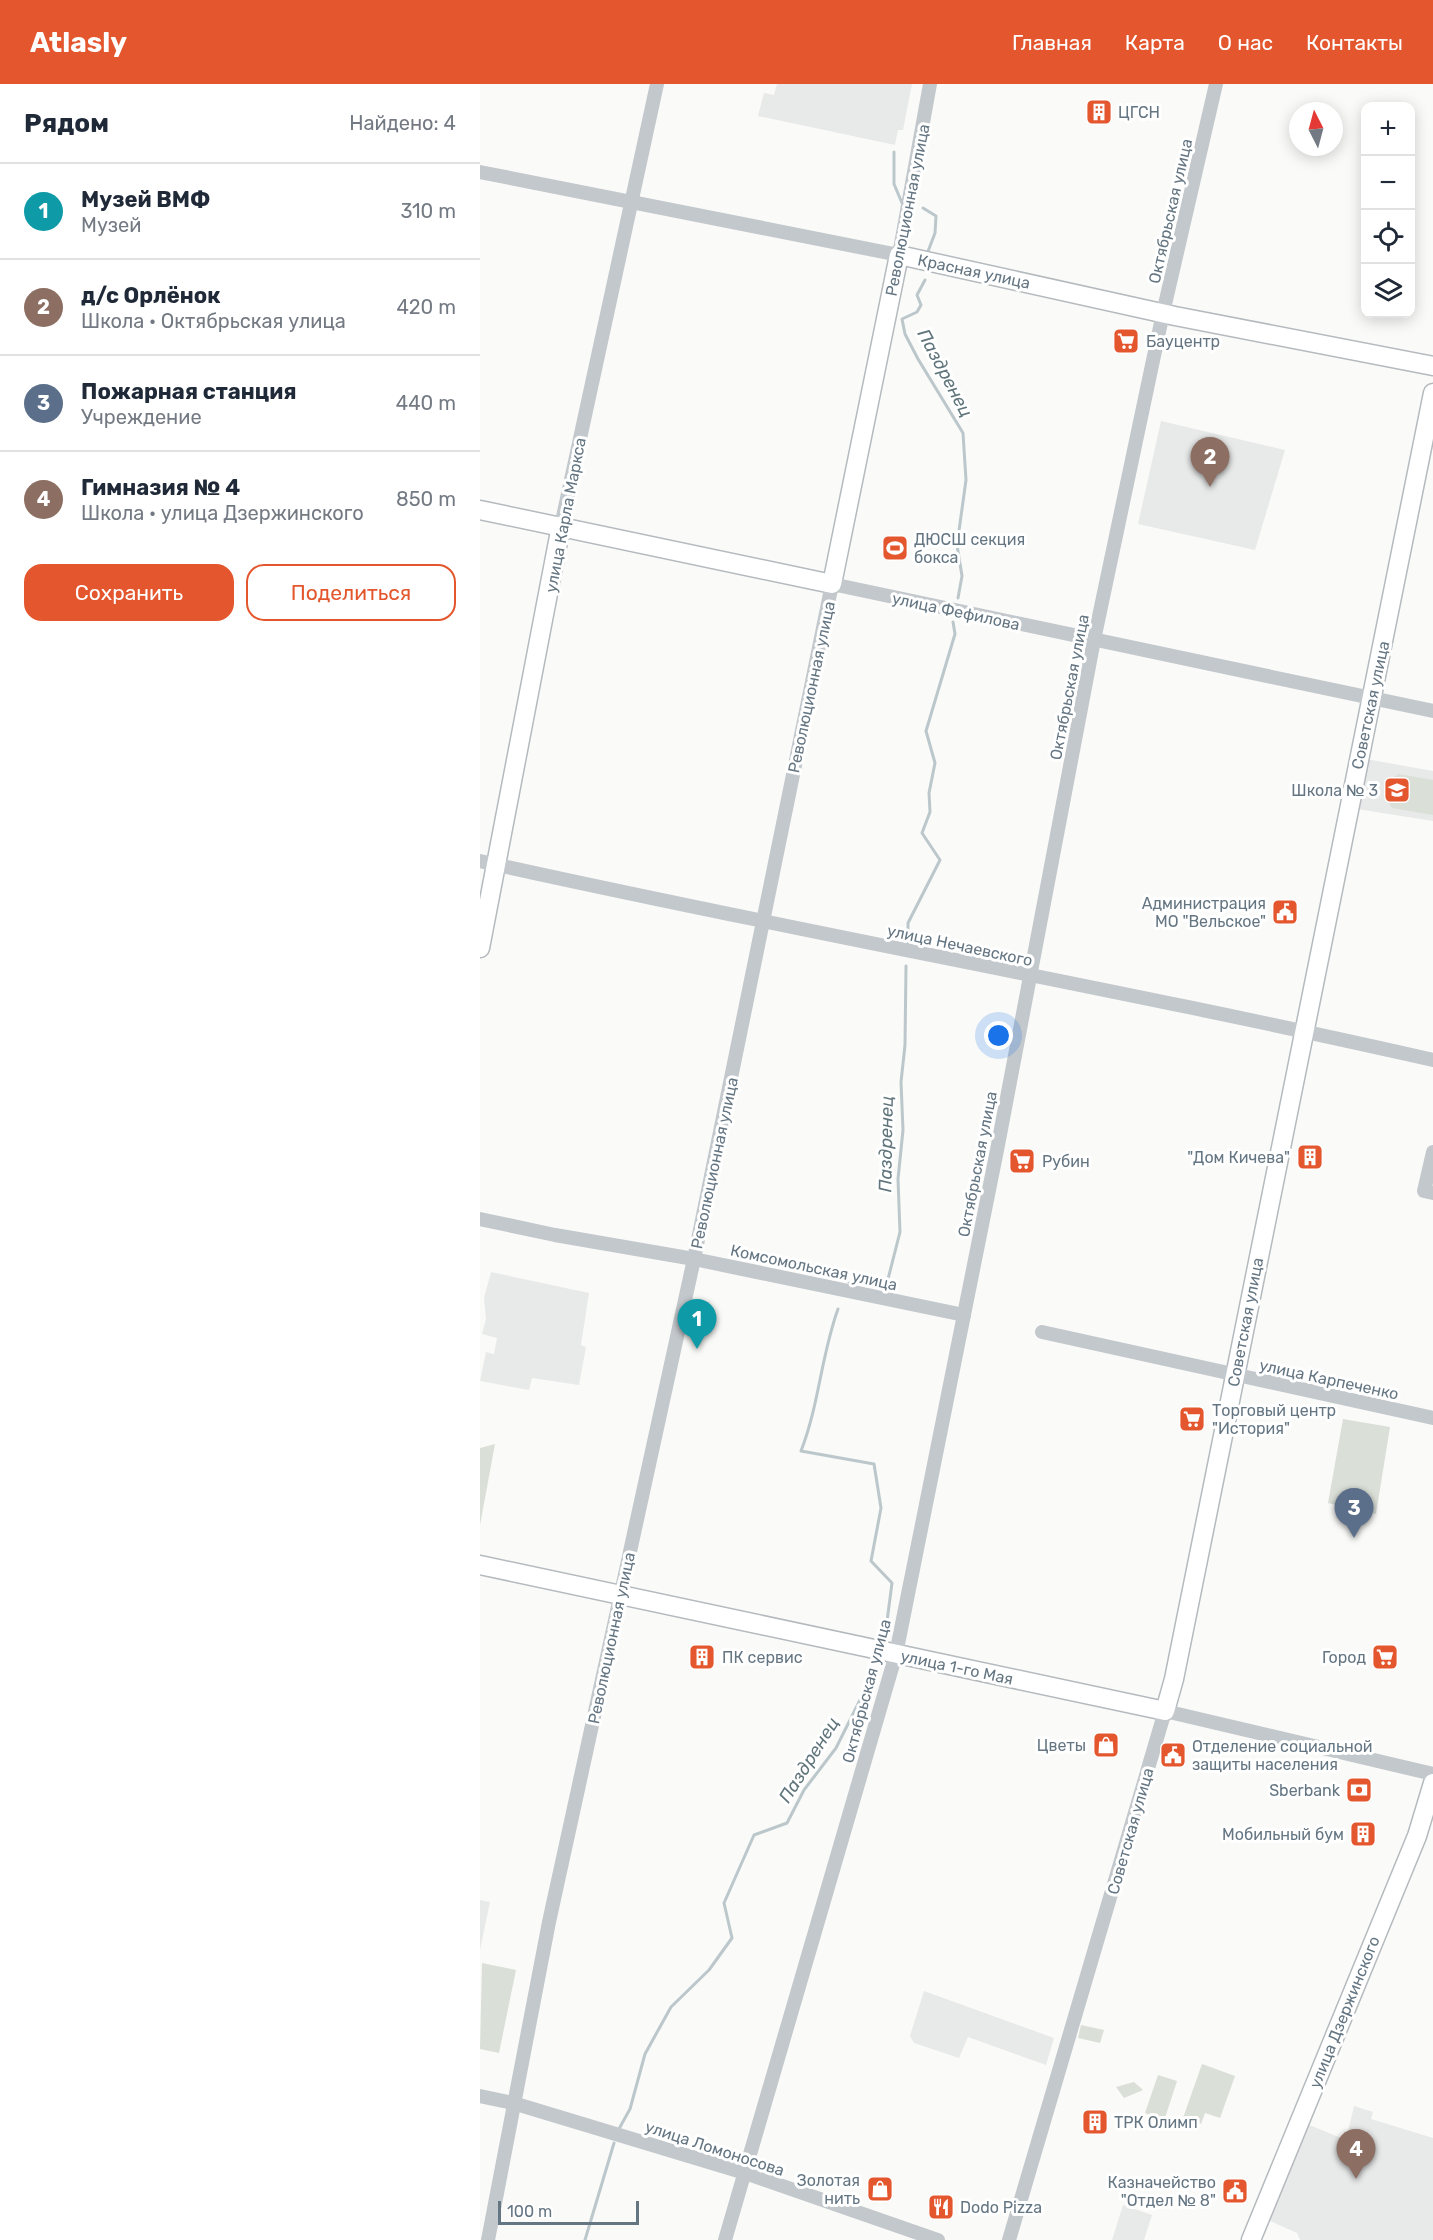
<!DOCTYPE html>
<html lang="ru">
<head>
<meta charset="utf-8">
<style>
	body { margin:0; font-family:Rubik,sans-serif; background:#f2f2f3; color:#1f2937 }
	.controls { position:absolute; right:18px; top:18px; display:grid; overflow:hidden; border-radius:12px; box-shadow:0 3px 15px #0003 }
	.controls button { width:54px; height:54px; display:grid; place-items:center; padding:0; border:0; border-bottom:2px solid #e0e1e3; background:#fff; color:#1f2937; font:30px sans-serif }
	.compass { position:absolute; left:809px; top:18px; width:54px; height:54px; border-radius:50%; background:#fff; box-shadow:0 3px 15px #0003; rotate:354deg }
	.scale { position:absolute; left:18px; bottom:15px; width:141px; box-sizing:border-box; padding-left:6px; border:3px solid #657683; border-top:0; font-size:16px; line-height:21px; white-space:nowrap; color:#657683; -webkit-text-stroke:4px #fff; paint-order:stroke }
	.you { position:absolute; left:519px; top:952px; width:21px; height:21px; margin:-15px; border:4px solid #fff; border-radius:50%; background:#1a73e8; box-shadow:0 0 0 9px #1a73e833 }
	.badge { display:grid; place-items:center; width:39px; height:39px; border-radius:50%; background:#e4572e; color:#fff; font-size:20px; font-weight:700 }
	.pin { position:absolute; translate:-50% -50px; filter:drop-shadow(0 2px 3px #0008) }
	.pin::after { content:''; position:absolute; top:32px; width:21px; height:18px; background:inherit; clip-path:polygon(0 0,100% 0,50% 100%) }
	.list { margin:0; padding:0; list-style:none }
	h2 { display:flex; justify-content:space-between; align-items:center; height:78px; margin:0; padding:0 24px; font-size:26px }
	h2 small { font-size:20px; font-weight:400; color:#747a83 }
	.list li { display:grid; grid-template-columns:39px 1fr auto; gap:18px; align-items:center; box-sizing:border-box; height:96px; padding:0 24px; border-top:2px solid #e0e1e3 }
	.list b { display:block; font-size:22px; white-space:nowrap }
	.list p { margin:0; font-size:20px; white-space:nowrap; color:#747a83 }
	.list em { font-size:20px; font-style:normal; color:#747a83 }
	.actions { display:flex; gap:12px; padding:18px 24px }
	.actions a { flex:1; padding:14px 0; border:2px solid #e4572e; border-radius:18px; text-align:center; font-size:21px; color:#e4572e }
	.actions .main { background:#e4572e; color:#fff }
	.icon { flex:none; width:33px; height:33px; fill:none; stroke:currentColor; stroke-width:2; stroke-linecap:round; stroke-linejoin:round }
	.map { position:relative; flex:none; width:953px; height:2156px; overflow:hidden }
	header { display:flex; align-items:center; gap:36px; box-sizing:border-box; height:84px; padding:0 30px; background:#e4572e; color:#fff }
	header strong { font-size:28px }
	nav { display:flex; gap:33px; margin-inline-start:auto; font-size:21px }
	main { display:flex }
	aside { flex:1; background:#fff }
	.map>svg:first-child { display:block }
</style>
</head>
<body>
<header>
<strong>Atlasly</strong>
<nav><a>Главная</a><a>Карта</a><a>О нас</a><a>Контакты</a></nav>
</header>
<main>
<aside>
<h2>Рядом<small>Найдено: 4</small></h2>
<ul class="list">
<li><span class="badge" style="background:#0f9aa8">1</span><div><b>Музей ВМФ</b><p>Музей</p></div><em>310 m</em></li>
<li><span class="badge" style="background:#8d6e63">2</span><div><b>д/с Орлёнок</b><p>Школа · Октябрьская улица</p></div><em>420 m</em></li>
<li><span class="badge" style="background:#5c6f8a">3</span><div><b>Пожарная станция</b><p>Учреждение</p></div><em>440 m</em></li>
<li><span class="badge" style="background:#8d6e63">4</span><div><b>Гимназия № 4</b><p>Школа · улица Дзержинского</p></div><em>850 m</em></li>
</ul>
<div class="actions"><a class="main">Сохранить</a><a>Поделиться</a></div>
</aside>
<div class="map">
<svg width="953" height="2156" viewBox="0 0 953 2156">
	<rect width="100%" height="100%" fill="#fafaf8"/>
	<g fill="#e8e9e9">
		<polygon points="297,0 432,0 423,46 418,46 415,61 278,32 284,9 294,11"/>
		<polygon points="681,337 805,366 775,466 658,440"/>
		<polygon points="886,675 953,687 953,737 877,725"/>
		<polygon points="11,1188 109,1209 101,1261 106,1263 99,1301 52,1294 49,1306 0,1297 6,1268 14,1270 17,1254 2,1250 6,1235 4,1214"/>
		<polygon points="0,1816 10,1818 0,1866"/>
		<polygon points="444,1907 574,1954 566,1981 488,1953 479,1974 434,1959 430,1952"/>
		<polygon points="874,2022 893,2028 891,2035 953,2054 953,2156 820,2156 817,2149 783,2134 822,2038 866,2056"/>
		<polygon points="643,2121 672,2131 664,2156 632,2156"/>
	</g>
	<g fill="#dadfd7">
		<path d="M918,690L953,696V731L912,724C903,710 905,700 918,690Z"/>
		<polygon points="863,1335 910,1343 896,1430 848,1419"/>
		<polygon points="15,1360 0,1441 0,1364"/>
		<polygon points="2,1879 36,1886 19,1969 0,1965"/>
		<polygon points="601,1941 624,1946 620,1959 598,1954"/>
		<polygon points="722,1980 755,1992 740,2034 725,2029 721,2040 703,2034"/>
		<polygon points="678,1991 697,1997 684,2037 665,2029"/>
		<polygon points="654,1998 663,2006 644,2014 636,2003"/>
	</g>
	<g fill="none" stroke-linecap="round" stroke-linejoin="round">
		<g stroke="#bbc7cb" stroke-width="3">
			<polyline points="414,68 414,100 422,119"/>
			<polyline points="443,124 456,132 455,149 447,170"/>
			<polyline points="445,196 437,211 441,221 437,228 422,235 425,250 438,275 483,349 486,396 477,461 482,492 478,514"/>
			<polyline points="428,860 428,839 460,776 442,749 450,728 449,709 455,679 446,647 475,550 473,538"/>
			<polyline points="369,1199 407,1199 420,1148 418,1095 423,1046 421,998 425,961 426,882"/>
			<path d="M358,1225C341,1272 339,1321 321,1367L394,1380L401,1424L391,1477L412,1499L406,1545"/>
			<polyline points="140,2043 150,2025 165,1970 191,1923 229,1886 252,1854 244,1819 274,1751 307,1739 324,1706 356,1664 394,1588"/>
			<polyline points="105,2156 134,2059"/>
		</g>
		<defs>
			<g id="major">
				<polyline points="0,426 352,500 419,171 695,232 953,282"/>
				<polyline points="0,864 81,442"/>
				<polyline points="0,1481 685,1627 694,1595 953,309"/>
				<polyline points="771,2156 937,1752 953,1699"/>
			</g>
		</defs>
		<use href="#major" stroke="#b5babe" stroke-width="21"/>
		<g stroke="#c3c8cc" stroke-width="14">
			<polyline points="0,88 419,171 450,0"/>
			<polyline points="81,442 177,0"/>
			<path d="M0,777C317,848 636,904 953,976"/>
			<polyline points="953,1068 944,1107 953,1109"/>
			<polyline points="0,1135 75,1151 214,1175 484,1231"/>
			<polyline points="562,1248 953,1334"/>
			<polyline points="0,2012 33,2019 265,2089 458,2156"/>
			<polyline points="8,2156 69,1838 214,1175 352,500 953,627"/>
			<polyline points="245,2156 416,1570 518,1061 614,556 683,229 736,0"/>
			<polyline points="529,2156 685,1627 953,1690"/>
		</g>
		<use href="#major" stroke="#fff" stroke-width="18"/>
	</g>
	<defs>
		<symbol id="building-square" viewBox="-11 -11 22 22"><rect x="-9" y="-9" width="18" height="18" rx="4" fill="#e4572e" stroke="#fff"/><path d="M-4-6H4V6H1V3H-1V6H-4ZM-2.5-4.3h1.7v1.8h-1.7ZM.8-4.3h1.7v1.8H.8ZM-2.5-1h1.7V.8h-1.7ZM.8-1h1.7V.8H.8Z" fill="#fff"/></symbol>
		<symbol id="supermarket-square" viewBox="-11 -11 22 22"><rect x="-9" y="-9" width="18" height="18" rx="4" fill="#e4572e" stroke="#fff"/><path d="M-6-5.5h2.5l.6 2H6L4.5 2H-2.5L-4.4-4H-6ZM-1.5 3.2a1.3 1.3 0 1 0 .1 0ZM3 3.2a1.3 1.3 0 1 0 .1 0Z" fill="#fff"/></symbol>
		<symbol id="stadium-square" viewBox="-11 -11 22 22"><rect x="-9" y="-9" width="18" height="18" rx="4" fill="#e4572e" stroke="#fff"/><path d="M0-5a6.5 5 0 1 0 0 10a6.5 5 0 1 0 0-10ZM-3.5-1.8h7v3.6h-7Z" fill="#fff"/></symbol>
		<symbol id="school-square" viewBox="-11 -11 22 22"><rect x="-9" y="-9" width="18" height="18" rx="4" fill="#e4572e" stroke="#fff"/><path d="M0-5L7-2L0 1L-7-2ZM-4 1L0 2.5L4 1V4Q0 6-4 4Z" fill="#fff"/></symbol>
		<symbol id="civic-square" viewBox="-11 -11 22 22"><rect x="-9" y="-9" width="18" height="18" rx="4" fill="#e4572e" stroke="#fff"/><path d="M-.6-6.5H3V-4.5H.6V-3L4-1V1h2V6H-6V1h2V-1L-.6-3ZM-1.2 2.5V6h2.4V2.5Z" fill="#fff"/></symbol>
		<symbol id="shop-square" viewBox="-11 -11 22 22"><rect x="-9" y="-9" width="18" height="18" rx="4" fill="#e4572e" stroke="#fff"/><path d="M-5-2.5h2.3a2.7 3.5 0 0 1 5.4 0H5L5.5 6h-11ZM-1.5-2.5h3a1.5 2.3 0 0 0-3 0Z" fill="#fff"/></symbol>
		<symbol id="bank-square" viewBox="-11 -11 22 22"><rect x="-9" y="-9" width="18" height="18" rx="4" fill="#e4572e" stroke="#fff"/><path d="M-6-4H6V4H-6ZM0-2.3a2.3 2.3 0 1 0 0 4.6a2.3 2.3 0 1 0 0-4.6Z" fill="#fff"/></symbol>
		<symbol id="restaurant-square" viewBox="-11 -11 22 22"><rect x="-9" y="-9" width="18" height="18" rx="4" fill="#e4572e" stroke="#fff"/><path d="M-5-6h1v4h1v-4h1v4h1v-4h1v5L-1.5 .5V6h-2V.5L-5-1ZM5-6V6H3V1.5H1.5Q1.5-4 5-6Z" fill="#fff"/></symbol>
	</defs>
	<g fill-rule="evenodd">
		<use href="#building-square" x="604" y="13" width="30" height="30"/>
		<use href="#supermarket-square" x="631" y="242" width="30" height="30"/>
		<use href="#stadium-square" x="400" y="449" width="30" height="30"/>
		<use href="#school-square" x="902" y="691" width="30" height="30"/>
		<use href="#civic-square" x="790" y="813" width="30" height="30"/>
		<use href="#building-square" x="815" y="1058" width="30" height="30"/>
		<use href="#supermarket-square" x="527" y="1062" width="30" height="30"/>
		<use href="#supermarket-square" x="697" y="1320" width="30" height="30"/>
		<use href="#building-square" x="207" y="1558" width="30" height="30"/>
		<use href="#supermarket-square" x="890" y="1558" width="30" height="30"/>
		<use href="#shop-square" x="611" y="1646" width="30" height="30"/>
		<use href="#civic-square" x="678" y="1656" width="30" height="30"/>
		<use href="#bank-square" x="864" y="1691" width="30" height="30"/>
		<use href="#building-square" x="868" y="1735" width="30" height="30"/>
		<use href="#building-square" x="600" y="2023" width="30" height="30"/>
		<use href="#shop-square" x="385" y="2090" width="30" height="30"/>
		<use href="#civic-square" x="740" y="2092" width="30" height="30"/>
		<use href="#restaurant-square" x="446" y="2108" width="30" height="30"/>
	</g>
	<g text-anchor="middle" stroke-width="6" stroke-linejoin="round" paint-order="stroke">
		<g font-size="16" fill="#657683" stroke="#fff" text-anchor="start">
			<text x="638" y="34">ЦГСН</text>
			<text x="666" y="263">Бауцентр</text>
			<text x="434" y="461">ДЮСШ секция<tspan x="434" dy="18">бокса</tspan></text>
			<text x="898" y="712" text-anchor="end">Школа № 3</text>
			<text x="786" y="825" text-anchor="end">Администрация<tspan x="786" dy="18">МО "Вельское"</tspan></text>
			<text x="810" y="1079" text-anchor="end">"Дом Кичева"</text>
			<text x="562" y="1083">Рубин</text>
			<text x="732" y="1332">Торговый центр<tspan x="732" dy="18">"История"</tspan></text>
			<text x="242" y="1579">ПК сервис</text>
			<text x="886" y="1579" text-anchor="end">Город</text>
			<text x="606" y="1667" text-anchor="end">Цветы</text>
			<text x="712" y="1668">Отделение социальной<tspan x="712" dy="18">защиты населения</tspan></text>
			<text x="860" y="1712" text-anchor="end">Sberbank</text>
			<text x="864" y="1756" text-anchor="end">Мобильный бум</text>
			<text x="634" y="2044">ТРК Олимп</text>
			<text x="380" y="2102" text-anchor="end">Золотая<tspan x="380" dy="18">нить</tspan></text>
			<text x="736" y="2104" text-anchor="end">Казначейство<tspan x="736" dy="18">"Отдел № 8"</tspan></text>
			<text x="480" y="2129">Dodo Pizza</text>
		</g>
		<g font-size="16" fill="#657683" stroke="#fff">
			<text transform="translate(427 126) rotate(-79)" y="6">Революционная улица</text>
			<text transform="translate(690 127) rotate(-77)" y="6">Октябрьская улица</text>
			<text transform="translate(494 187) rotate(12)" y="6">Красная улица</text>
			<text transform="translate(85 431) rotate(-79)" y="6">улица Карла Маркса</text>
			<text transform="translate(476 527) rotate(12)" y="6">улица Фефилова</text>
			<text transform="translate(331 603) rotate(-78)" y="6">Революционная улица</text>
			<text transform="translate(589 603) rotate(-79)" y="6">Октябрьская улица</text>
			<text transform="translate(890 621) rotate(-78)" y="6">Советская улица</text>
			<text transform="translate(480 861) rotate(12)" y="6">улица Нечаевского</text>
			<text transform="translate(234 1079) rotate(-78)" y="6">Революционная улица</text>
			<text transform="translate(497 1080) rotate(-79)" y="6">Октябрьская улица</text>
			<text transform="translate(334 1183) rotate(12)" y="6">Комсомольская улица</text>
			<text transform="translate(765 1238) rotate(-79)" y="6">Советская улица</text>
			<text transform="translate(849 1295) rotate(12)" y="6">улица Карпеченко</text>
			<text transform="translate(131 1554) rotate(-78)" y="6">Революционная улица</text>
			<text transform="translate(477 1583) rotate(12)" y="6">улица 1-го Мая</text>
			<text transform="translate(386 1607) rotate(-75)" y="6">Октябрьская улица</text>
			<text transform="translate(650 1747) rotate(-74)" y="6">Советская улица</text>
			<text transform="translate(864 1928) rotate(-68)" y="6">улица Дзержинского</text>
			<text transform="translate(235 2064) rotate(18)" y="6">улица Ломоносова</text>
		</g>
		<g font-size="18" font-style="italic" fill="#60757c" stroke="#fff">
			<text transform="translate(465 289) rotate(62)" y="6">Паздренец</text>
			<text transform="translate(406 1060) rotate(-89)" y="6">Паздренец</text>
			<text transform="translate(329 1676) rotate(-58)" y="6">Паздренец</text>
		</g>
	</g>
</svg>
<div class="controls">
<button>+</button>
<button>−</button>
<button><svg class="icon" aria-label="locate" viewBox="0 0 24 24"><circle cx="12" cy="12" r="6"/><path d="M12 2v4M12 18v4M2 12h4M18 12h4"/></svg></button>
<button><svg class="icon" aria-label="layers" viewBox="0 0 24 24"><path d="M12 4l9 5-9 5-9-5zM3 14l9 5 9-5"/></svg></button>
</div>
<svg class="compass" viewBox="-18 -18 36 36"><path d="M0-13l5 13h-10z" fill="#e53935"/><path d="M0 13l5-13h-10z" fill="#747a83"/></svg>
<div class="scale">100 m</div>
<div class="you"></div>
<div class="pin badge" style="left:217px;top:1265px;background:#0f9aa8">1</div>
<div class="pin badge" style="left:730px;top:403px;background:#8d6e63">2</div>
<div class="pin badge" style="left:874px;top:1454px;background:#5c6f8a">3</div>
<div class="pin badge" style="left:876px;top:2095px;background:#8d6e63">4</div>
</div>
</main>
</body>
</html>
